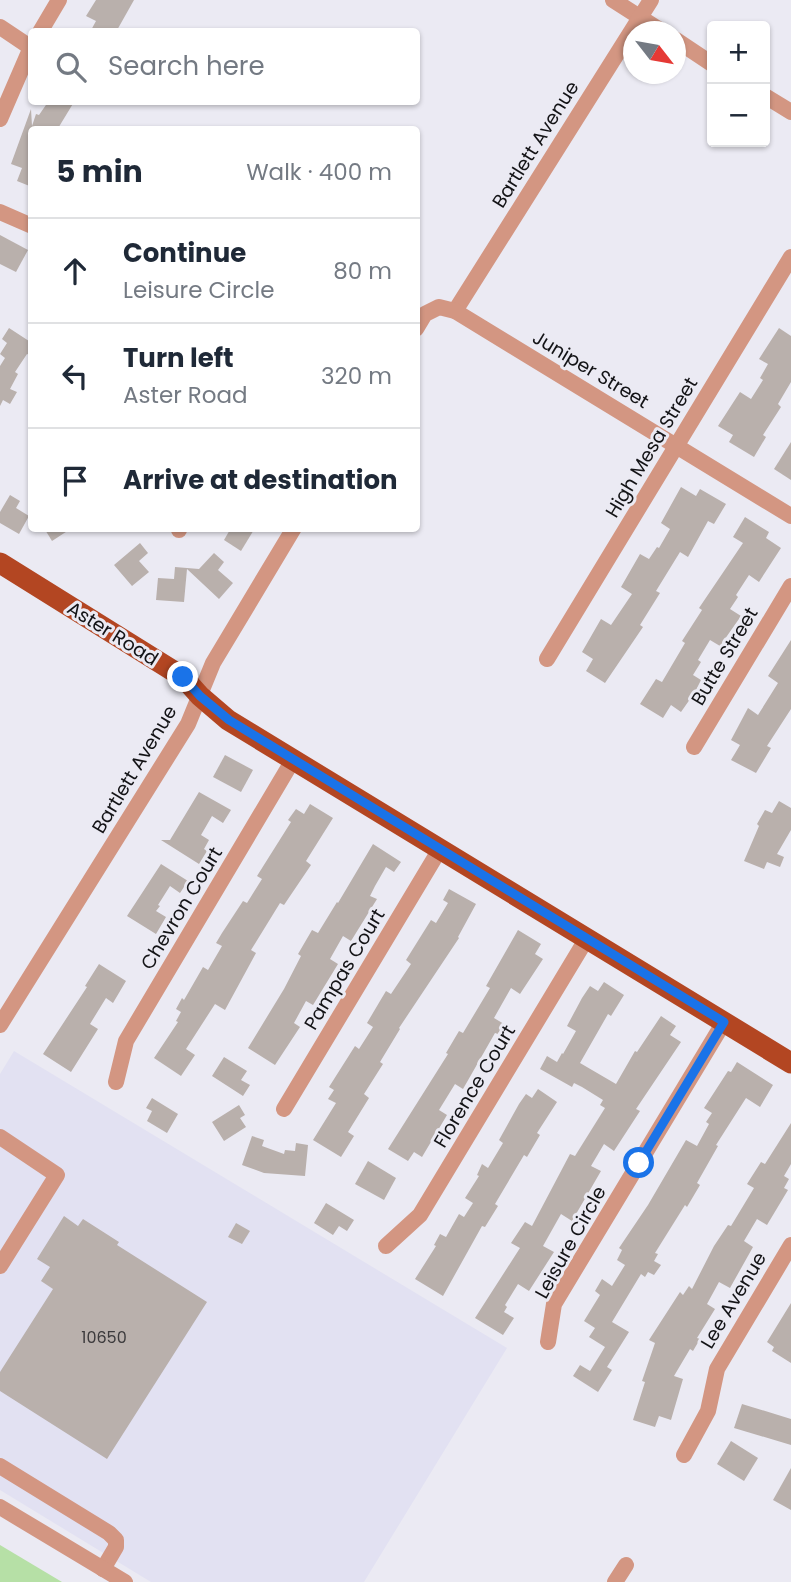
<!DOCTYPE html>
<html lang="en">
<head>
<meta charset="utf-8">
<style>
	body { margin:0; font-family:Poppins,sans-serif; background:#f6f6f7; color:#1f2937 }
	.controls { position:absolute; right:21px; top:21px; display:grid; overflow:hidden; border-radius:7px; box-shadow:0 2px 5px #0004 }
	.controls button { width:63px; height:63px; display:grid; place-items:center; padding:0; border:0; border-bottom:2px solid #e0e1e3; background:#fff; color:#1f2937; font:35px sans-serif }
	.compass { position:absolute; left:623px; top:21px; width:63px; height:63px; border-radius:50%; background:#fff; box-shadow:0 2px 5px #0004; rotate:121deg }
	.stop { position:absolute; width:21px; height:21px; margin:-16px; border:5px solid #1a73e8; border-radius:50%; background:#fff }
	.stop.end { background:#1a73e8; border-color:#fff; box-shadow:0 2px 7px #0008 }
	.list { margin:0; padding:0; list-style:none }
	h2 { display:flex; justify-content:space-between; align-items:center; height:91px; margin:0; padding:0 28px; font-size:30px }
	h2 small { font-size:23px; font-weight:400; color:#747a83 }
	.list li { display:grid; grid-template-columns:46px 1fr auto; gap:21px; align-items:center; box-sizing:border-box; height:105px; padding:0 28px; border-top:2px solid #e0e1e3 }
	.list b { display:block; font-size:26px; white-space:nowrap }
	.list p { margin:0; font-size:23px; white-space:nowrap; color:#747a83 }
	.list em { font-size:23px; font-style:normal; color:#747a83 }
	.icon { flex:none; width:38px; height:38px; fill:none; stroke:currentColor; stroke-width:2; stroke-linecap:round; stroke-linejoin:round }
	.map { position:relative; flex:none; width:791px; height:1582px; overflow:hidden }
	.search { position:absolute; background:#fff; box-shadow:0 2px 5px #0004; left:28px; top:28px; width:392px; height:77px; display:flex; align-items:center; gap:18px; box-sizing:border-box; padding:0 24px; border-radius:7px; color:#747a83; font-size:26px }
	.panel { position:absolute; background:#fff; box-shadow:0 2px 5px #0004; left:28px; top:126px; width:392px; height:406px; border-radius:7px }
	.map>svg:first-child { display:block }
</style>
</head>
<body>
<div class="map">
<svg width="791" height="1582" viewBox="0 0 791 1582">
	<rect width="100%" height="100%" fill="#ebeaf3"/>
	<polygon fill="#e2e1f2" points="14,1051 507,1348 364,1582 151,1582 0,1490 0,1074"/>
	<polygon fill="#b6e0a6" points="0,1545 62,1582 0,1582"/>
	<g fill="#b9b0ac">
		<polygon points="96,0 134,0 116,32 90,32 96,21 86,16"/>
		<polygon points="48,102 74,102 57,130 32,130 32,187 17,181 22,168 11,164 31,109 32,126 36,114 39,115"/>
		<polygon points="0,235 28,250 16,272 0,264"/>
		<polygon points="9,328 32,343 32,356 27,354 15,372 18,374 10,389 17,392 10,404 3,400 0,406 0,366 5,358 0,354 7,343 2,339"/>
		<polygon points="779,328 791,336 791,382 778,404 781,407 763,435 766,437 754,457 729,442 733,435 718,426 740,392 751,399 763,380 760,378 768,364 759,359"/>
		<polygon points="791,442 791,480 774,469"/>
		<polygon points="681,487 696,496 700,489 726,504 714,524 708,521 688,557 680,552 656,591 660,593 640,625 643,627 605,683 586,671 593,659 582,652 601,619 611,625 632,594 621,587 640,554 649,559 657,547 659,548 670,529 661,523"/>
		<polygon points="10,495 20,501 16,508 29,516 19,534 0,523 0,512"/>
		<polygon points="745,517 769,532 766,538 781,548 759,582 749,575 736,595 738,597 730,609 741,616 720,646 710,640 698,660 701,662 693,675 701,680 695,692 681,712 671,705 663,718 640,704 656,679 662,682 685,643 682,641 702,610 699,608 743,543 733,537"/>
		<polygon points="44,528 72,528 52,541"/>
		<polygon points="231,528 255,528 241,551 224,540"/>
		<polygon points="140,543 148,553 139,561 149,572 132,586 114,565"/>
		<polygon points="214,553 224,562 218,570 233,583 219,599 187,569 184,602 156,600 158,578 174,579 175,567 199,569"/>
		<polygon points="791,640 791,709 767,746 771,748 756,773 731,760 740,745 731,740 748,708 758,715 778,683 768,676"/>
		<polygon points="225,755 253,770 241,792 213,777"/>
		<polygon points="199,792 231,810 223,823 212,816 201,835 209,840 204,849 207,851 199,864 161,840 170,840"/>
		<polygon points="779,801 791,808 791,830 777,854 784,857 780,867 767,862 764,869 744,861 759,826 757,824 765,810 772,813"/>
		<polygon points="310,804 333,818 306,861 311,865 284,905 280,903 251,950 256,953 225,1010 215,1004 186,1049 195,1055 181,1076 154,1058 178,1022 176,1021 181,1012 176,1009 182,998 184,1000 203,967 208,970 222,946 216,943 222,933 243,901 247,903 262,879 257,876 291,822 288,820 296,809 304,814"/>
		<polygon points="373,844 401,862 394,872 386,867 375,886 370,896 377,899 351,941 343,936 330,959 338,964 313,1005 306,1001 294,1023 300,1027 275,1065 248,1048 284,989 301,956 298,954 312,930 318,933 337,902 338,903"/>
		<polygon points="161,864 188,881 180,893 170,886 158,905 160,906 156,911 166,917 156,934 127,916"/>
		<polygon points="449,889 476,904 458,937 459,938 399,1028 400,1029 380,1062 383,1064 364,1094 369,1098 348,1132 354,1136 341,1157 313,1140 336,1103 328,1099 334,1090 329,1087 355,1046 359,1049 373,1027 367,1023 380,1001 386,991 391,994 411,964 406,960 431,920 436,923 448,903 443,900"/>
		<polygon points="518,930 541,944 535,954 543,959 520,994 511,988 494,1018 504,1024 498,1034 495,1033 463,1089 455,1084 439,1110 447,1115 422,1157 414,1152 408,1161 388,1149 448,1054 446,1053 459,1031 463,1033 490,988 486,986"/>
		<polygon points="99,964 126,981 113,1003 106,998 90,1024 98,1029 71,1072 43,1054 87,987 85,986"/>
		<polygon points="604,982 624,995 611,1016 608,1014 580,1063 616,1084 635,1051 637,1052 661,1016 676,1026 670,1035 681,1042 636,1109 640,1111 614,1151 604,1144 591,1166 601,1171 572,1221 561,1214 543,1246 554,1252 529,1291 518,1284 505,1305 507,1307 504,1312 514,1318 503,1335 475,1318 520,1248 511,1243 525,1222 532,1226 570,1154 575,1156 605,1108 600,1105 603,1100 582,1087 574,1083 572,1087 540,1069 547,1056 557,1062 562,1053 563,1054 576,1031 567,1026 582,998 590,986 598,991"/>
		<polygon points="224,1057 247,1071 241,1080 250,1085 243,1096 212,1076"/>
		<polygon points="737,1062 773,1085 760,1107 746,1098 716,1145 718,1146 697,1183 700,1185 687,1207 685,1205 655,1253 658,1254 654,1261 661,1265 654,1275 648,1272 645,1277 641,1274 612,1322 629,1332 607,1367 612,1370 598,1392 573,1376 580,1365 590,1371 605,1347 589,1337 595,1328 584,1321 600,1295 595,1291 602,1279 612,1286 625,1265 617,1260 622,1250 619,1248 648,1205 686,1140 697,1146 709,1124 706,1122 712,1113 704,1108 728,1071 731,1072"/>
		<polygon points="538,1089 557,1102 537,1133 540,1135 527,1157 524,1155 495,1204 498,1206 485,1227 482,1226 443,1296 415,1279 436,1246 434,1245 440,1234 446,1237 459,1214 464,1217 473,1203 465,1198 479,1176 477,1175 482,1164 488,1168 503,1143 499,1140 519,1104 526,1094 532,1098"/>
		<polygon points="152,1098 178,1114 167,1133 147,1121 152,1111 146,1108"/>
		<polygon points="239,1105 245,1115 240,1118 246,1127 224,1141 212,1122"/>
		<polygon points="791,1123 791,1164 784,1176 789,1179 784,1188 788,1190 767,1225 757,1219 744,1241 753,1247 730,1288 719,1282 707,1304 715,1309 697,1338 700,1339 693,1351 690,1349 674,1376 683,1379 671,1420 659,1416 655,1427 633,1420 645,1382 642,1381 655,1343 649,1340 680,1292 683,1295 689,1286 692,1289 714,1246 728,1225 731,1226 754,1188 747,1184 761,1162 765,1164"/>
		<polygon points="252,1136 264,1140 262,1146 284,1154 285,1150 295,1151 296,1143 308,1145 305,1176 264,1173 242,1165"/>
		<polygon points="368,1161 396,1178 384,1200 355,1184"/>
		<polygon points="326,1203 354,1220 347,1231 339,1226 333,1235 314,1223"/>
		<polygon points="64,1216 78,1226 83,1219 119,1242 117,1245 207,1302 107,1459 0,1391 0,1372 53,1289 41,1281 50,1267 37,1259"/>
		<polygon points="236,1223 250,1231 242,1244 228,1237"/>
		<polygon points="791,1303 791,1363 772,1351 774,1347 767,1342"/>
		<polygon points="742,1404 791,1419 791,1445 734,1428"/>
		<polygon points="731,1441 758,1458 744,1481 717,1464"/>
		<polygon points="791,1468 791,1510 773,1500"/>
	</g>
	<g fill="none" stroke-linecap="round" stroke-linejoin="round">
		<g stroke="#d39682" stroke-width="16">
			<polyline points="613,0 663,32"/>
			<polyline points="0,27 30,47"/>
			<polyline points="40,32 59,0"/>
			<polyline points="676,40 712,64"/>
			<polyline points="765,96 791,112"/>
			<polyline points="0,119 32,45"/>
			<polyline points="0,212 32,226"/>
			<polyline points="455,311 651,0"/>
			<polyline points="416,329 425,314 439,307 455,311 791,516"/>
			<polyline points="179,530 179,528"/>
			<polyline points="547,659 791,257"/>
			<polyline points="694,747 791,586"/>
			<polyline points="0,1025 188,724 213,663 294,528"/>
			<polyline points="116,1082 126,1041 293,760"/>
			<polyline points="284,1109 440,849"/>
			<polyline points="0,1137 57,1175 0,1266"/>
			<polyline points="386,1246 420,1215 587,938"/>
			<polyline points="548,1342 554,1304 724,1022"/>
			<polyline points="684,1455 708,1411 717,1369 791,1245"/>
			<polyline points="0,1466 109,1533 116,1540 116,1547 103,1569"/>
			<polyline points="0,1507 125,1582"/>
			<polyline points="615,1582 626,1565"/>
		</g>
		<polyline stroke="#b34622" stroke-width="21" points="0,563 183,677 200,696 228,720 791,1063"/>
	</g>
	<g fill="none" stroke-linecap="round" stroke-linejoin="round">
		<polyline stroke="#1a73e8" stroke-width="9" points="183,677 200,696 229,720 724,1022 639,1163"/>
	</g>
	<g text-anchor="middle" stroke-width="6" stroke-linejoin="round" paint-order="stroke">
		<g font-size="16" fill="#3c3a3c">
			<text x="104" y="1343">10650</text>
		</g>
		<g font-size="19" fill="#131316" stroke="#ebeaf3">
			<text transform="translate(535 144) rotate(-58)" y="7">Bartlett Avenue</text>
			<text transform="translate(591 369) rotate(31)" y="7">Juniper Street</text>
			<text transform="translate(651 447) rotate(-59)" y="7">High Mesa Street</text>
			<text transform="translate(113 633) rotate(32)" y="7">Aster Road</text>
			<text transform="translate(724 656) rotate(-59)" y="7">Butte Street</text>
			<text transform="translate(134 769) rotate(-59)" y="7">Bartlett Avenue</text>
			<text transform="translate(181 908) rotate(-59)" y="7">Chevron Court</text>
			<text transform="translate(344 969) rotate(-59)" y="7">Pampas Court</text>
			<text transform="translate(474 1086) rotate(-59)" y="7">Florence Court</text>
			<text transform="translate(570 1242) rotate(-61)" y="7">Leisure Circle</text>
			<text transform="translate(733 1300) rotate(-59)" y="7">Lee Avenue</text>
		</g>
	</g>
</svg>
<div class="controls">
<button>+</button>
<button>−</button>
</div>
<svg class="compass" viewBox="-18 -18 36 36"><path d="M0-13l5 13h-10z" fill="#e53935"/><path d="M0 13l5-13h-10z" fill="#747a83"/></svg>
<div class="stop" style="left:639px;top:1163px"></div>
<div class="stop end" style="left:183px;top:677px"></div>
<div class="search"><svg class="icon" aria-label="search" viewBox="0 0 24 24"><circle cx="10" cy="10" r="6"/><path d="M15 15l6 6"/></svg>Search here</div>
<section class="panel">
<h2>5 min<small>Walk · 400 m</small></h2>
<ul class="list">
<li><svg class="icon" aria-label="ahead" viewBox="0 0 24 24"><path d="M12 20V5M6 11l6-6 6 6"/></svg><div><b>Continue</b><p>Leisure Circle</p></div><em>80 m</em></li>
<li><svg class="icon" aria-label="left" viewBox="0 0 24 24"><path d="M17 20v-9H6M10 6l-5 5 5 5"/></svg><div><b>Turn left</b><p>Aster Road</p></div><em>320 m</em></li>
<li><svg class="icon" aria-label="arrive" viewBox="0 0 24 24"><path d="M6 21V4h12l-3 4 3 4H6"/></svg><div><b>Arrive at destination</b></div></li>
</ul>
</section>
</div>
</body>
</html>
